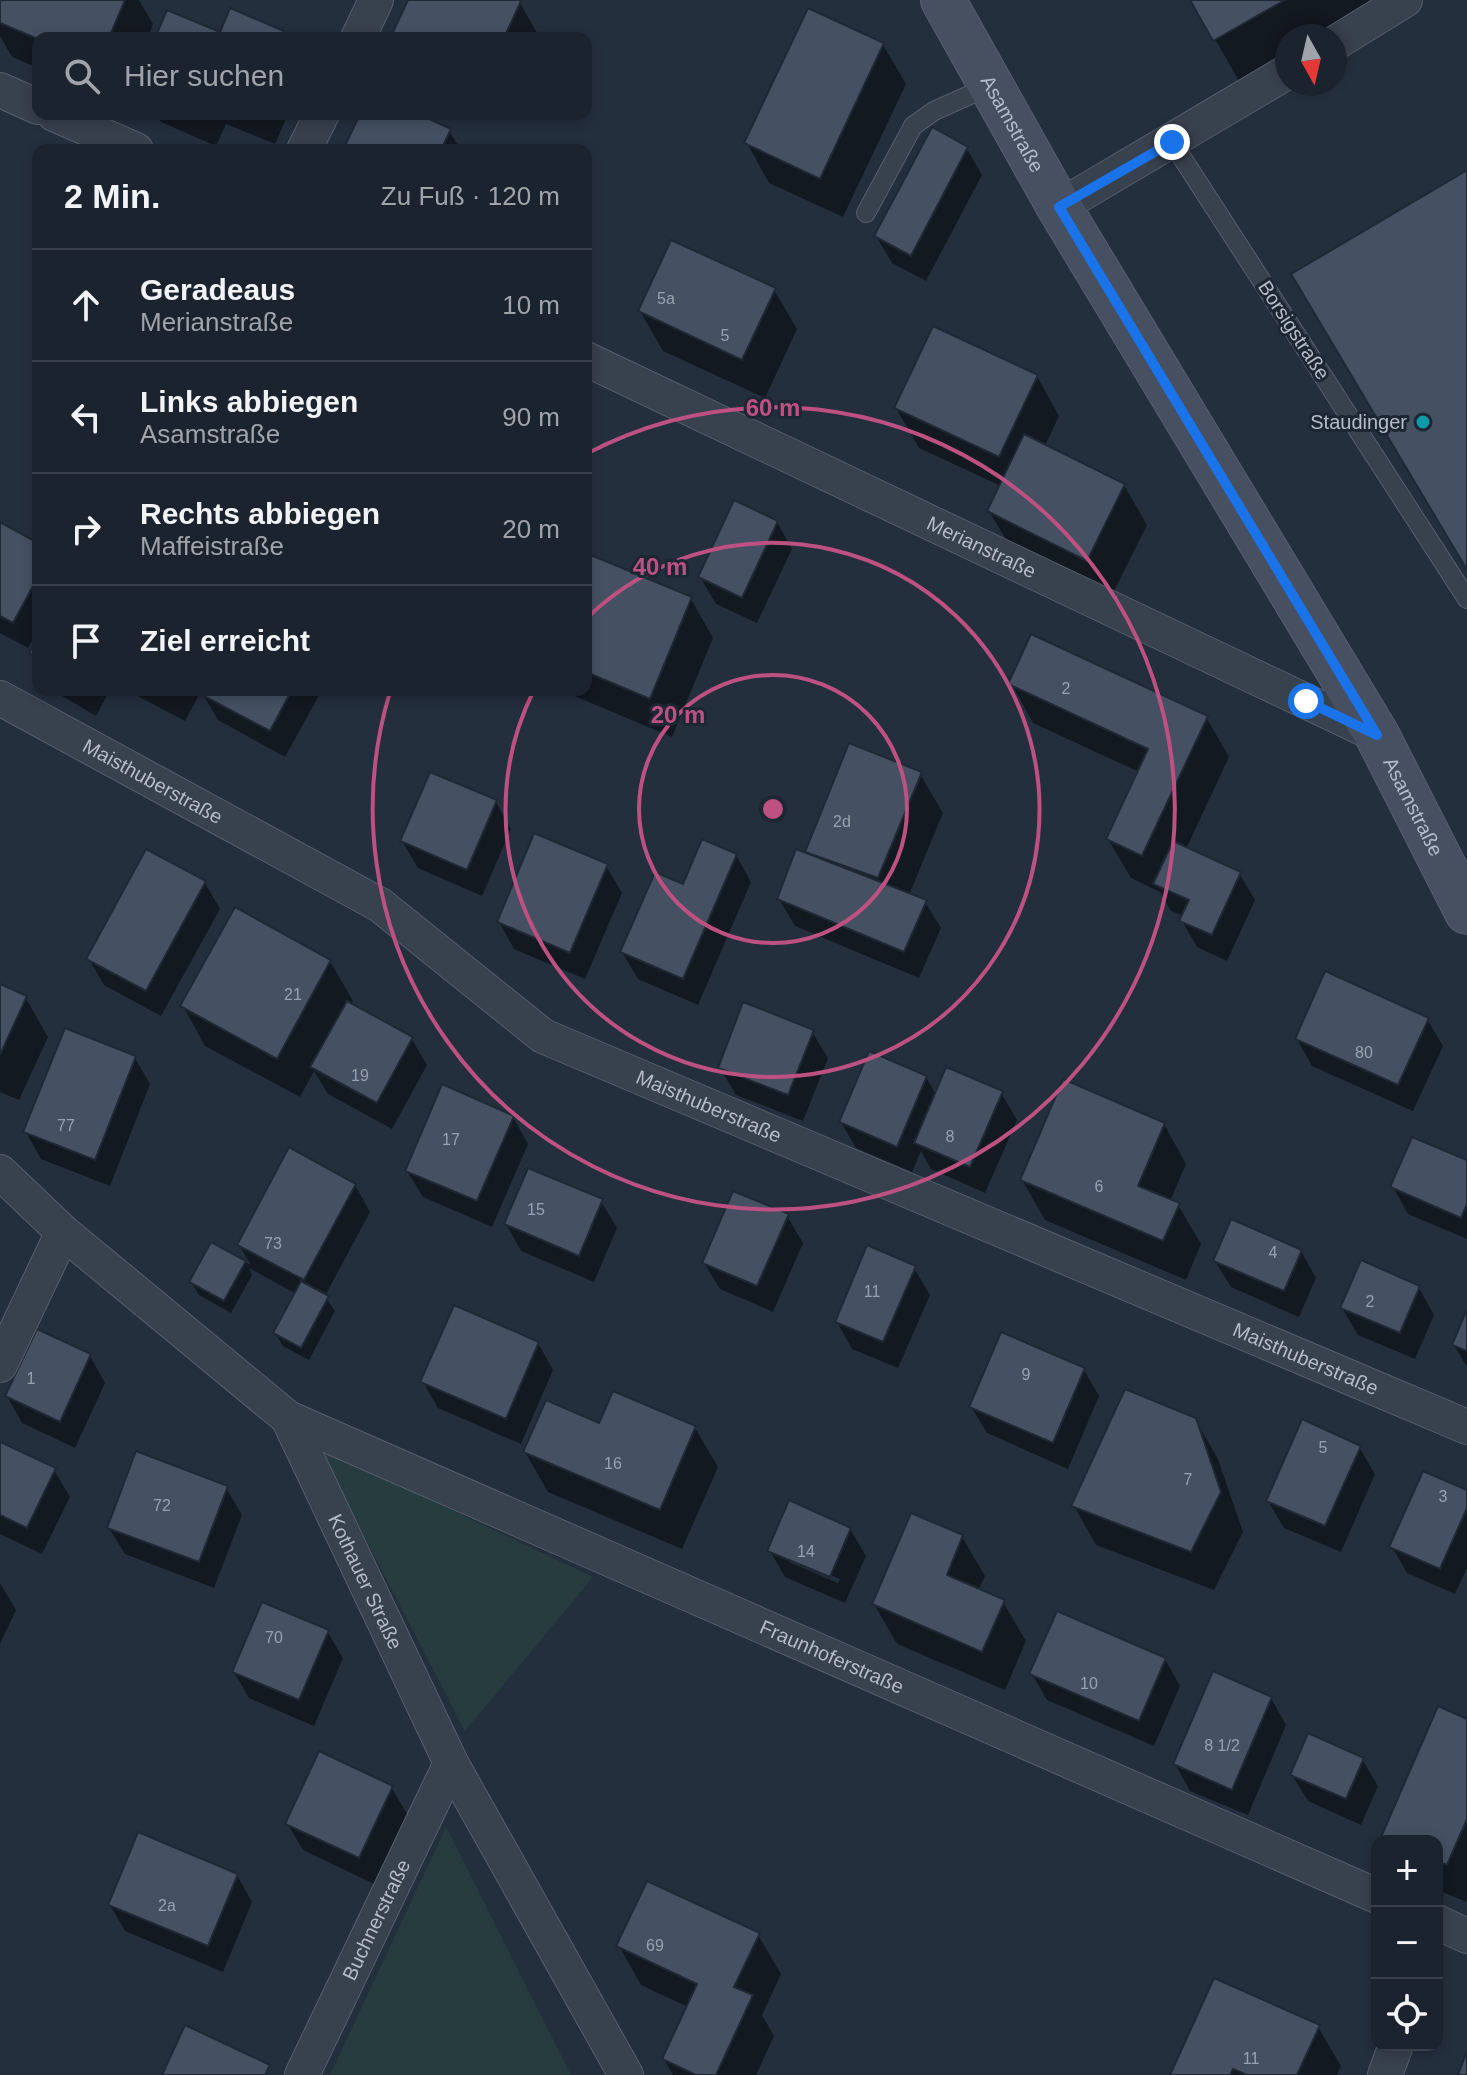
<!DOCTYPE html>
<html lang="de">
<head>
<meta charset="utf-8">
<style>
	body { margin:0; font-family:Arial,sans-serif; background:#282f3a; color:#f1f3f6 }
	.controls { position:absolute; right:24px; bottom:24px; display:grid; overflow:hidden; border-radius:16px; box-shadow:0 4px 12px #0003 }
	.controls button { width:72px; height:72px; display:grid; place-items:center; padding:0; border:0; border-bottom:2px solid #39404a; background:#1b232e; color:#f1f3f6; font:40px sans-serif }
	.compass { position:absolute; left:1275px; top:24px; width:72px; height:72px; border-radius:50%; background:#1b232e; box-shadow:0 4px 12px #0003; rotate:172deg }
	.stop { position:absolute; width:24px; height:24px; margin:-18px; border:6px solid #1a73e8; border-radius:50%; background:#fff }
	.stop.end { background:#1a73e8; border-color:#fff; box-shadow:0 2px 8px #0008 }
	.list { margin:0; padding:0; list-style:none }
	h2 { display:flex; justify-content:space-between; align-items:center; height:104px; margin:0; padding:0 32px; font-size:34px }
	h2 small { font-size:26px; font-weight:400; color:#a0a4aa }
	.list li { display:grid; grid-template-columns:52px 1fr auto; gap:24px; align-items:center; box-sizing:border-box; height:112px; padding:0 32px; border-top:2px solid #39404a }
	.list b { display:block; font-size:30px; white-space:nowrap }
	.list p { margin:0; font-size:26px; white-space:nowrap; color:#a0a4aa }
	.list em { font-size:26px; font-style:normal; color:#a0a4aa }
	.icon { flex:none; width:44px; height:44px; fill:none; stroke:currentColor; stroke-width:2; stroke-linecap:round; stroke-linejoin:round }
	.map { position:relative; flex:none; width:1467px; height:2075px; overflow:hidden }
	.search { position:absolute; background:#1b232e; box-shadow:0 4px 12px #0003; left:32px; top:32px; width:560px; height:88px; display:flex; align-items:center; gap:20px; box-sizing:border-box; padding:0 28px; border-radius:16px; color:#a0a4aa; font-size:30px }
	.panel { position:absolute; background:#1b232e; box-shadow:0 4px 12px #0003; left:32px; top:144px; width:560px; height:552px; border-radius:16px }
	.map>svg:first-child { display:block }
</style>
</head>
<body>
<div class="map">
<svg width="1467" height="2075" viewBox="0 0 1467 2075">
	<rect width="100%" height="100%" fill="#242f3e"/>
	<g fill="#263c3f">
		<polygon points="318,1447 593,1577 465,1731"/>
		<polygon points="446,1827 571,2075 330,2075"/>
	</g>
	<g fill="#0007" fill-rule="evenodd">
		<polygon points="0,0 139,0 153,24 148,38 38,38 38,68 12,57 0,36"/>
		<polygon points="410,0 514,0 520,3 540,38 397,38 394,34"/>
		<polygon points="1193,0 1402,0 1335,36 1287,36 1287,66 1244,90"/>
		<polygon points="883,45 906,84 843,217 769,183 747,143"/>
		<polygon points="156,114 288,114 275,144 226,124 216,146 161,122"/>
		<polygon points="362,114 414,114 449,131 461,150 345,150"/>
		<polygon points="967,149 982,175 926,281 892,263 876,236"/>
		<polygon points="774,290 797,329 765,398 663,351 640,311"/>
		<polygon points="1037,376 1059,416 1045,446 1124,485 1147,525 1110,599 1012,550 989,511 1001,486 919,448 896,408"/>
		<polygon points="777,522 792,549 757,623 716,604 700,577"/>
		<polygon points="0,525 38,545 38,631 28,648 0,633"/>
		<polygon points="586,555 691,599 713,638 672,737 560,690 586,690"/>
		<polygon points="1011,683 1206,717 1229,757 1186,849 1239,873 1255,900 1227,961 1197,947 1182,921 1184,916 1171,911 1160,892 1131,878 1108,839 1139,772 1033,723"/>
		<polygon points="52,690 110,690 96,716"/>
		<polygon points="126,690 322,690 285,757 218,720 201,691 185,721"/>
		<polygon points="920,774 943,813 909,895 925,902 941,928 919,978 795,926 779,899 810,857 807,852"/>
		<polygon points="496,802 511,829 482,896 418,868 402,841"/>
		<polygon points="736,855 751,882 698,1005 638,979 622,952 684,887"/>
		<polygon points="606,866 622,893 585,979 514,949 499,922"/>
		<polygon points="205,883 220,909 161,1016 104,985 89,959"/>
		<polygon points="330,961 353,1001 350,1005 411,1038 427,1065 392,1129 328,1094 314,1071 300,1097 205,1046 183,1006"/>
		<polygon points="0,986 25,997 48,1037 19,1100 0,1092"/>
		<polygon points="1427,1019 1443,1046 1413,1111 1312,1066 1297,1039"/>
		<polygon points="812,1032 828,1058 803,1121 736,1095 720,1068"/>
		<polygon points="135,1058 150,1084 110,1186 41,1159 26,1132"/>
		<polygon points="926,1077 936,1095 1001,1093 1017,1120 985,1193 931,1169 921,1151 912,1172 856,1148 841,1122"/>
		<polygon points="513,1117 528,1144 492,1227 423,1197 407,1171"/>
		<polygon points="1164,1124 1186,1164 1170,1201 1178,1205 1201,1244 1186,1280 1045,1220 1022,1180"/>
		<polygon points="1467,1162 1467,1239 1408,1214 1393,1187"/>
		<polygon points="355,1185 370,1212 325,1296 335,1311 309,1360 283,1346 275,1333 296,1294 249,1268 252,1275 231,1313 199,1295 191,1282 212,1244 251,1265 239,1245"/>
		<polygon points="601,1201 617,1228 594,1282 521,1251 506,1224"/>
		<polygon points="787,1216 803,1243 773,1312 720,1289 704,1263"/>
		<polygon points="1301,1251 1316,1278 1299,1317 1231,1287 1215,1261"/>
		<polygon points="914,1268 930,1295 898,1368 852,1349 837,1322"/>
		<polygon points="1419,1288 1434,1315 1415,1359 1358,1335 1342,1308"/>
		<polygon points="1467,1314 1467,1367 1454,1345"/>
		<polygon points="538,1343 553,1370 521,1444 438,1408 423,1382"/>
		<polygon points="90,1356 105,1383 75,1448 22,1423 7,1396"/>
		<polygon points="1084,1370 1099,1396 1068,1469 987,1433 971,1407"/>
		<polygon points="1195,1419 1218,1459 1243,1532 1214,1590 1096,1545 1074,1506"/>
		<polygon points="600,1425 695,1428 718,1467 682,1549 548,1492 525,1452"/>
		<polygon points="0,1444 54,1470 70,1497 42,1554 0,1534"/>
		<polygon points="1359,1447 1375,1474 1341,1552 1284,1528 1268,1501"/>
		<polygon points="226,1488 242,1515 214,1588 125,1554 109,1528"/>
		<polygon points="1467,1492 1467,1568 1455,1594 1407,1573 1392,1547"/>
		<path d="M850,1529L866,1556L845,1603L785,1577L770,1551ZM789,1558L840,1579L838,1583L789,1562Z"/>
		<polygon points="962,1537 985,1576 978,1591 1003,1602 1026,1641 1005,1690 897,1644 874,1604"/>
		<polygon points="0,1583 16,1610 0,1644"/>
		<polygon points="327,1631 343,1658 314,1726 249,1698 234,1672"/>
		<polygon points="1165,1659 1180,1686 1154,1746 1047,1700 1032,1674"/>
		<polygon points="1271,1698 1286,1725 1248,1815 1190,1791 1175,1764"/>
		<polygon points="1467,1721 1467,1902 1437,1890 1437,1841 1386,1841 1383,1837"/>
		<polygon points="1362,1759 1378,1786 1361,1825 1308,1801 1292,1775"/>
		<polygon points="391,1787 407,1814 374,1884 303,1850 287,1823"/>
		<polygon points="237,1875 252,1902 223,1972 125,1931 110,1905"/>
		<polygon points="758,1935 781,1974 762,2015 774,2036 756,2075 673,2075 664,2059 688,2007 641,1985 619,1946"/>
		<polygon points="1318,2027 1341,2066 1337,2075 1172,2075"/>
	</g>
	<g fill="#455162" stroke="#1f2835" stroke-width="2">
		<polygon points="0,0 125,0 109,38 38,39 0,23"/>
		<polygon points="408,0 519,0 521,1 504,38 401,38 392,34"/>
		<polygon points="1190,0 1285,0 1213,41"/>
		<polygon points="230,8 284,31 281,38 155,38 167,10 220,32"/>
		<polygon points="808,8 884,43 820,179 744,143"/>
		<polygon points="360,114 419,114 451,129 441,150 343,150"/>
		<polygon points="932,127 968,147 911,256 874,236"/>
		<polygon points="1467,170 1467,570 1291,274"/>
		<polygon points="671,240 776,288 742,360 638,311"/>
		<polygon points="933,326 1038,375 999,457 894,408"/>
		<polygon points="1024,434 1125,484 1087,561 987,511"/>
		<polygon points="734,500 778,521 742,598 698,577"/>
		<polygon points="0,522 38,543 38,577 13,623 0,616"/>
		<polygon points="586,553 692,597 650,699 586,672"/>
		<polygon points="1031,634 1208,716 1142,856 1106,839 1148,749 1008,684"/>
		<polygon points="38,636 38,658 29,653"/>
		<polygon points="202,690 292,690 270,731 200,694"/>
		<polygon points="849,743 922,772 878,878 805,852"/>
		<polygon points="430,772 497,800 467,870 400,841"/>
		<polygon points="534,833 608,864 570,953 497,922"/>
		<polygon points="702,839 737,854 683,979 620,952 655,872 683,884"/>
		<polygon points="1173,841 1241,872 1212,935 1179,921 1189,900 1153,884"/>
		<polygon points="146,849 206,881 146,991 86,959"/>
		<polygon points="796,849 927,900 904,952 777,899"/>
		<polygon points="235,907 331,960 277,1059 180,1006"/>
		<polygon points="1325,971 1429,1018 1398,1085 1295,1039"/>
		<polygon points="0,984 27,996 0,1055"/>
		<polygon points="347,1001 413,1037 377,1103 310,1067"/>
		<polygon points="743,1002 814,1030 788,1095 718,1068"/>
		<polygon points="65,1028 136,1056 95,1160 23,1132"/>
		<polygon points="869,1051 927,1076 897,1147 839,1122"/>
		<polygon points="946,1067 1003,1091 970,1167 914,1143"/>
		<polygon points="1063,1079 1165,1123 1138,1186 1180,1203 1163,1241 1020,1180"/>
		<polygon points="442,1084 514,1116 477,1201 405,1171"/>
		<polygon points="1412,1137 1467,1160 1467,1204 1461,1218 1390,1187"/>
		<polygon points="289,1147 356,1184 304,1280 237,1245"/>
		<polygon points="528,1168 603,1199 579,1256 504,1224"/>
		<polygon points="733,1191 789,1214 757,1286 702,1263"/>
		<polygon points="1231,1219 1302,1250 1284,1291 1213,1261"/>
		<polygon points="211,1242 246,1261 224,1301 189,1282"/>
		<polygon points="867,1245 916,1266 883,1342 835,1322"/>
		<polygon points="1361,1260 1420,1286 1400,1333 1340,1308"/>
		<polygon points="301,1281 329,1296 301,1348 273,1333"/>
		<polygon points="454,1305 539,1342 506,1419 420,1382"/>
		<polygon points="1467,1309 1467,1351 1452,1345"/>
		<polygon points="37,1329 91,1354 60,1422 5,1396"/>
		<polygon points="1001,1332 1085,1368 1053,1443 969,1407"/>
		<polygon points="1125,1389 1196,1418 1221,1492 1191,1552 1071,1506"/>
		<polygon points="613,1391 696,1426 660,1510 523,1452 546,1400 599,1423"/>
		<polygon points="1302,1419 1361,1446 1325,1526 1266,1501"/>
		<polygon points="0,1442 56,1468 27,1528 0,1515"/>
		<polygon points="136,1451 228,1486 199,1562 107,1528"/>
		<polygon points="1423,1471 1467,1490 1467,1508 1440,1569 1389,1547"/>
		<polygon points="789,1500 851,1528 830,1577 767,1551"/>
		<polygon points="911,1513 963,1535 947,1575 1005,1600 982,1652 872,1604"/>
		<polygon points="262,1602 329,1630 299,1700 232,1672"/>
		<polygon points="1057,1611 1166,1658 1139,1721 1029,1674"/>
		<polygon points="1213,1671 1272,1697 1232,1790 1173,1764"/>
		<polygon points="1438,1706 1467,1719 1467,1819 1447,1865 1437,1861 1437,1841 1390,1841 1381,1837"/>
		<polygon points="1308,1733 1364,1758 1346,1799 1290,1775"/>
		<polygon points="319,1751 393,1786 359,1858 285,1824"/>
		<polygon points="138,1832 238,1874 208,1946 108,1905"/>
		<polygon points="647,1881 760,1933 734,1987 753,1995 716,2075 696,2075 662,2059 697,1984 616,1946"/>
		<polygon points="1214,1978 1320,2025 1297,2075 1247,2075 1233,2069 1230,2075 1170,2075"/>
		<polygon points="185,2025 270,2065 265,2075 162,2075"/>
		<polygon points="1467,2051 1467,2075 1458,2075"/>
	</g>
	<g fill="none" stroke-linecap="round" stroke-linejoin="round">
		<defs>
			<g id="lane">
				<polyline points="1172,142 1467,599"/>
				<polyline points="866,213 913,126 934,111 990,86"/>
			</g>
			<g id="street">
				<polyline points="358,38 376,0"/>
				<polyline points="1335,43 1405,0"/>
				<polyline points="0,90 38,107"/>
				<polyline points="54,114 136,150"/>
				<polyline points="304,150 322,114"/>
				<polyline points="1059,207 1287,72"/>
				<path id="s1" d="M586,359L1377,735"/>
				<path id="s2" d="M0,698L380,905L543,1036L1467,1427"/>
				<path id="s3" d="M0,1172L63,1232L288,1418L451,1763L626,2075"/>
				<polyline points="0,1365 63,1232"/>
				<path id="s4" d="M288,1418L1377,1896"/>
				<polyline points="1437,1922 1467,1936"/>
				<path id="s5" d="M302,2075L451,1763"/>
				<polyline points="1385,2075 1396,2045"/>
			</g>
			<g id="secondary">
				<path id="s6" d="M943,0L1059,207L1377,735L1467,912"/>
			</g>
		</defs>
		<use href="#lane" stroke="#565f6c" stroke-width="20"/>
		<use href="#street" stroke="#565f6c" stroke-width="36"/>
		<use href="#secondary" stroke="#565f6c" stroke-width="46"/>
		<use href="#lane" stroke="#38414e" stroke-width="18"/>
		<use href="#street" stroke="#38414e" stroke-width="34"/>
		<use href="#secondary" stroke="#465061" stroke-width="44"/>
	</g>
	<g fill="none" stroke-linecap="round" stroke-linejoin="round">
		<polyline stroke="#1a73e8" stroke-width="10" points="1172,142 1059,207 1377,735 1306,701"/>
	</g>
	<g fill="none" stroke="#bd5182" stroke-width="4">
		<circle cx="773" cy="809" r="134"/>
		<path d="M588 617A267 267 0 1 1 533 692"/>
		<path d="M588 453A401 401 0 1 1 390 692"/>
	</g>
	<circle fill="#0f9aa8" stroke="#1d2633" stroke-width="3" cx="1423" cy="422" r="8"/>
	<g text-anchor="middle" stroke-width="6" stroke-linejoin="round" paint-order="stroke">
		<g font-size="16" fill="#98a1af">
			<text x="666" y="304">5a</text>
			<text x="725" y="341">5</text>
			<text x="1066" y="694">2</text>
			<text x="842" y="827">2d</text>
			<text x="293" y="1000">21</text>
			<text x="1364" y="1058">80</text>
			<text x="360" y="1081">19</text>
			<text x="66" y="1131">77</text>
			<text x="950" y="1142">8</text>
			<text x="451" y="1145">17</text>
			<text x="1099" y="1192">6</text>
			<text x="536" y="1215">15</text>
			<text x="273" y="1249">73</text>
			<text x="1273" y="1258">4</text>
			<text x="872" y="1297">11</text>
			<text x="1370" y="1307">2</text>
			<text x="1026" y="1380">9</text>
			<text x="31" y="1384">1</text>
			<text x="1323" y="1453">5</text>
			<text x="613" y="1469">16</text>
			<text x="1188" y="1485">7</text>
			<text x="1443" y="1502">3</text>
			<text x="162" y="1511">72</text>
			<text x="806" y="1557">14</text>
			<text x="274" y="1643">70</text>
			<text x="1089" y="1689">10</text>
			<text x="1222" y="1751">8 1/2</text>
			<text x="167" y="1911">2a</text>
			<text x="655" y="1951">69</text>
			<text x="1251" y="2064">11</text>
		</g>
		<g font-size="20" fill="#b4bcc9" stroke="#1d2633">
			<text dy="7" stroke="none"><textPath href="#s6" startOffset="142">Asamstraße</textPath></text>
			<text transform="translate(1294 330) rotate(57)" y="7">Borsigstraße</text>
			<text dy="7" stroke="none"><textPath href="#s1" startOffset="438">Merianstraße</textPath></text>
			<text dy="7" stroke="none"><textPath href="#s2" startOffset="174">Maisthuberstraße</textPath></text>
			<text dy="7" stroke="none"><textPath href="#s6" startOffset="934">Asamstraße</textPath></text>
			<text dy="7" stroke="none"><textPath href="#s2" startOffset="822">Maisthuberstraße</textPath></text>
			<text dy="7" stroke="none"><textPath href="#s2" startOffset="1470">Maisthuberstraße</textPath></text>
			<text dy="7" stroke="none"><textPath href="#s3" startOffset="560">Kothauer Straße</textPath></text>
			<text dy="7" stroke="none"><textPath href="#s4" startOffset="594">Fraunhoferstraße</textPath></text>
			<text dy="7" stroke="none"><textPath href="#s5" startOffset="172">Buchnerstraße</textPath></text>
		</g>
		<g font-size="20" fill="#b4bcc9" stroke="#1d2633" text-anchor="end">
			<text x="1407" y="429">Staudinger</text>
		</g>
	</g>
	<circle cx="773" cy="809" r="12" fill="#bd5182" stroke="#1d2633" stroke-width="4"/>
	<g font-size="24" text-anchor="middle" font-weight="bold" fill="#bd5182" stroke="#1d2633" stroke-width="6" stroke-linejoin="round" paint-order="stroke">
		<text x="773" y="416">60 m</text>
		<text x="660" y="575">40 m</text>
		<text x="678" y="723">20 m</text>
	</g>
</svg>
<div class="controls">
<button>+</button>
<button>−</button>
<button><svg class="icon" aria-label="locate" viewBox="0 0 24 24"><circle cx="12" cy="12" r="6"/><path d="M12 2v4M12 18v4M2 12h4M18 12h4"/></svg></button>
</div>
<svg class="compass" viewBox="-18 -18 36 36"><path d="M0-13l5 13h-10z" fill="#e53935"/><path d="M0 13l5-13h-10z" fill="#a0a4aa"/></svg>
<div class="stop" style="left:1306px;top:701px"></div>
<div class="stop end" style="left:1172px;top:142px"></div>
<div class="search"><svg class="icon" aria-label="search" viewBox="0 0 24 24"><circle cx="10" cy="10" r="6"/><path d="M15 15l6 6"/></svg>Hier suchen</div>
<section class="panel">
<h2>2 Min.<small>Zu Fuß · 120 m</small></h2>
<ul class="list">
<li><svg class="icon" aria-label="ahead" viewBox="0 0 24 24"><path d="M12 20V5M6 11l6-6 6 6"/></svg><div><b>Geradeaus</b><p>Merianstraße</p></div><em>10 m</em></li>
<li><svg class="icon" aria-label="left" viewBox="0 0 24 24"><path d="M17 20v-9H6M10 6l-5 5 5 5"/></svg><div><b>Links abbiegen</b><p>Asamstraße</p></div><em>90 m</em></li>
<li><svg class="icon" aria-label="right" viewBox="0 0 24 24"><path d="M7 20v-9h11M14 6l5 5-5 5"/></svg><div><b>Rechts abbiegen</b><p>Maffeistraße</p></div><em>20 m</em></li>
<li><svg class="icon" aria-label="arrive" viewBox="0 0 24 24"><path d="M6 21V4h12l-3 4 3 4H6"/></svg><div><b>Ziel erreicht</b></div></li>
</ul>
</section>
</div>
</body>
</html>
